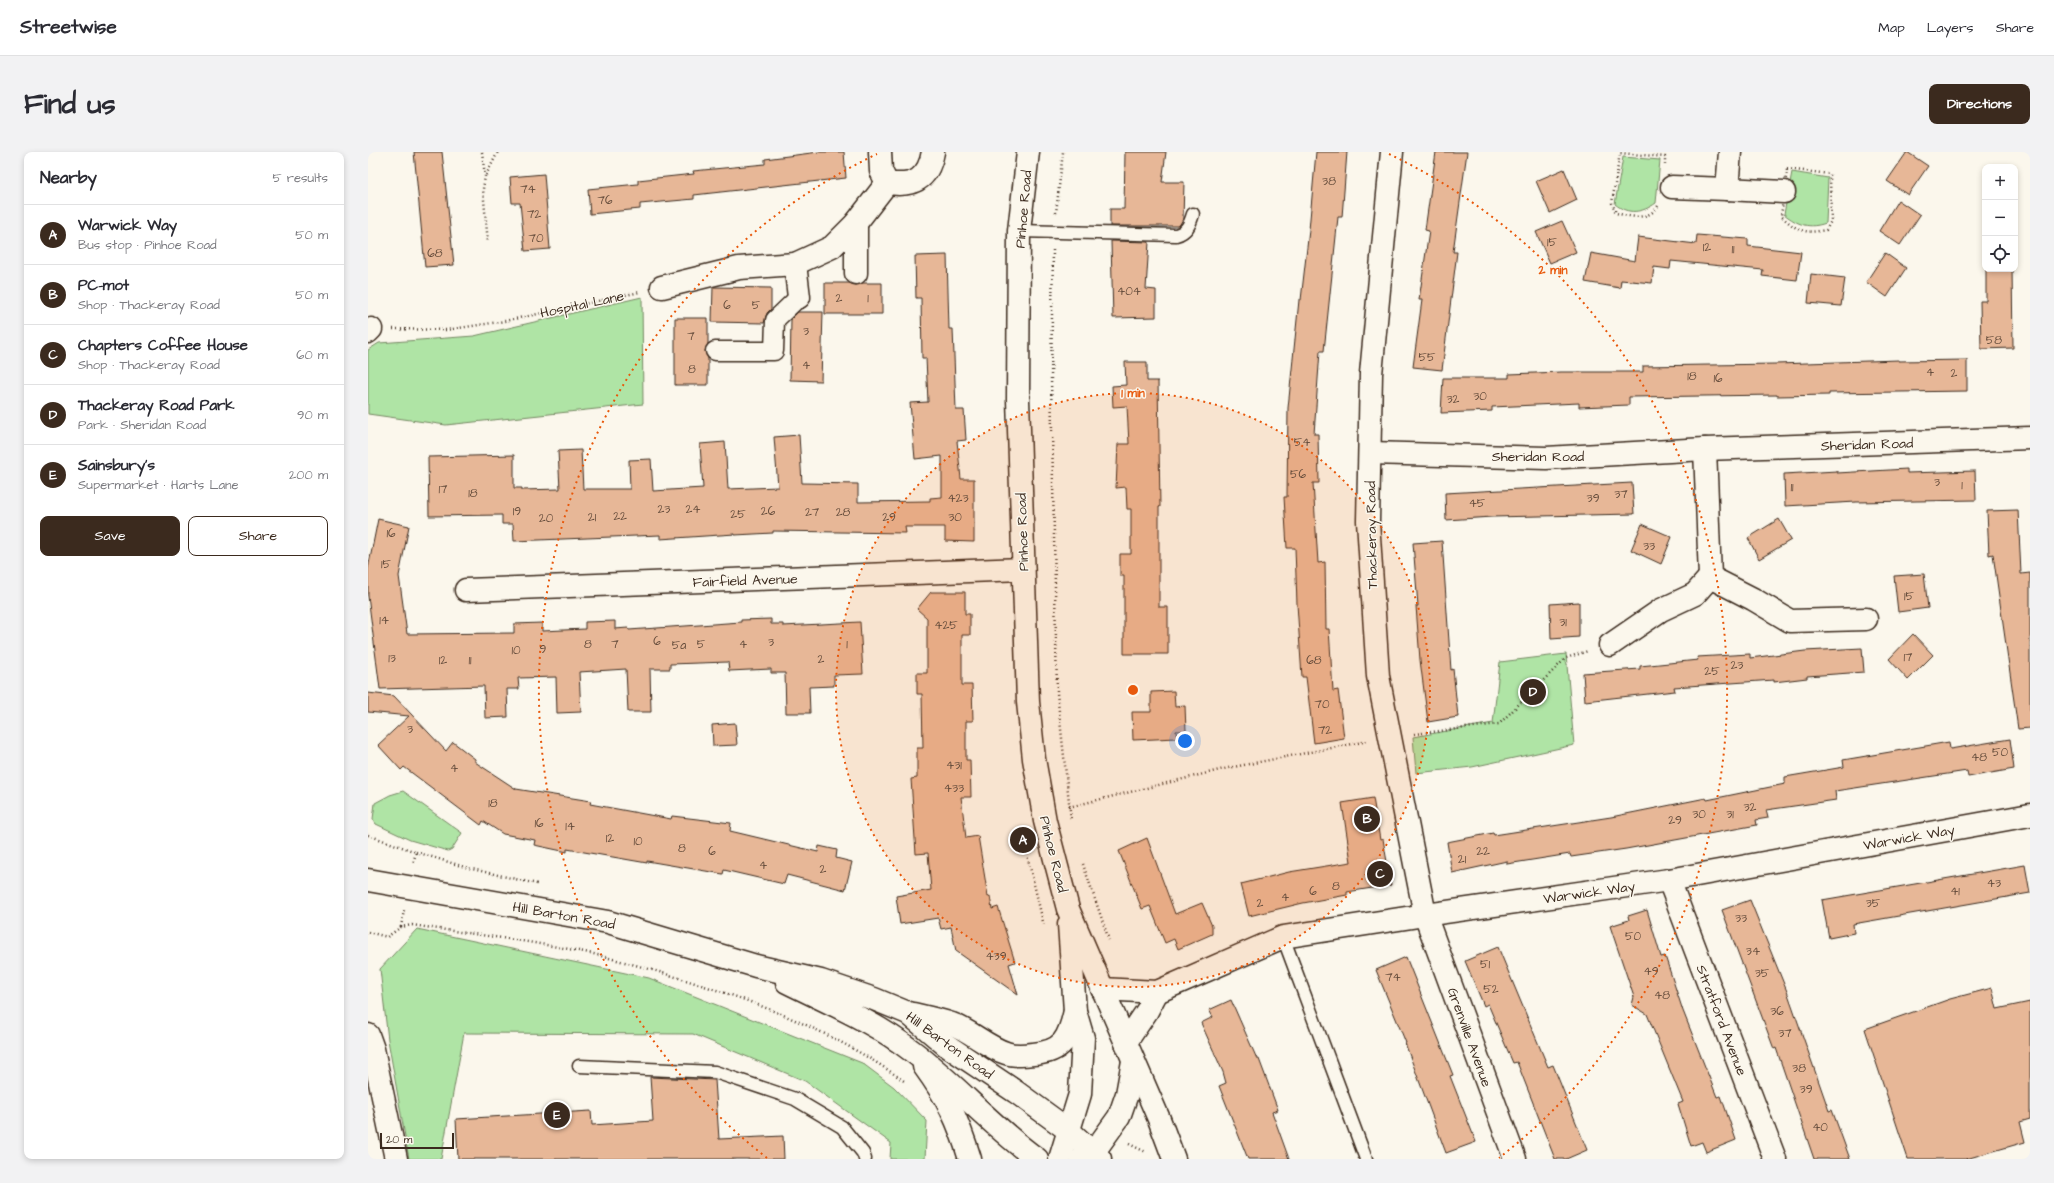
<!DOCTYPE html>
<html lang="en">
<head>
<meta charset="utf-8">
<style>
	body { margin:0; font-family:"Architects Daughter",sans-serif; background:#f2f2f3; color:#2b2b33 }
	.controls { position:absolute; right:12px; top:12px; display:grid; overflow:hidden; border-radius:8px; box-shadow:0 2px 6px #0003 }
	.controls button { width:36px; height:36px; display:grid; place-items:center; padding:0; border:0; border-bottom:1px solid #e1e1e2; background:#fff; color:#2b2b33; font:20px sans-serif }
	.scale { position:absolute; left:12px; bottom:10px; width:74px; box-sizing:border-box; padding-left:4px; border:2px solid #3b2a1e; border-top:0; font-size:11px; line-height:14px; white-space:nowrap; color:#3b2a1e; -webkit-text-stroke:3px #fbf7ec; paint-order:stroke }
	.you { position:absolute; left:817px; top:589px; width:14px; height:14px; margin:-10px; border:3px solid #fff; border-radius:50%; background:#1a73e8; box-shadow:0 0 0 6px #1a73e833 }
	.badge { display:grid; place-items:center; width:26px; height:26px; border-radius:50%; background:#3b2a1e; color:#fff; font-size:13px; font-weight:700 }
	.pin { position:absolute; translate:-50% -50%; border:2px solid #fff; box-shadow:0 1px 4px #0006 }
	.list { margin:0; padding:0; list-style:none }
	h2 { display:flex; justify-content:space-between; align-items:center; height:52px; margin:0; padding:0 16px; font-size:17px }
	h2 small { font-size:13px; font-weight:400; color:#7c7c81 }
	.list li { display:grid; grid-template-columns:26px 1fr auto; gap:12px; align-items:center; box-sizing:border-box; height:60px; padding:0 16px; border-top:1px solid #e1e1e2 }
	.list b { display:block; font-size:15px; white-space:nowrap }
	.list p { margin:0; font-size:13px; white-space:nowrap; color:#7c7c81 }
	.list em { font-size:13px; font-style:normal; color:#7c7c81 }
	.actions { display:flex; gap:8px; padding:12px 16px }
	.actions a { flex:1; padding:9px 0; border:1px solid #3b2a1e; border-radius:8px; text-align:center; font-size:14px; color:#3b2a1e }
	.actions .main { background:#3b2a1e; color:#fff }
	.icon { flex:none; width:22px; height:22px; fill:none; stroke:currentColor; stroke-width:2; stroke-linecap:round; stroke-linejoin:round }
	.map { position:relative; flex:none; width:1662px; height:1007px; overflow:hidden; border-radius:8px }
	header { display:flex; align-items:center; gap:24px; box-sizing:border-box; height:56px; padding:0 20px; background:#fff; border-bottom:1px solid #e1e1e2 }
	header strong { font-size:19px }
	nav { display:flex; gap:22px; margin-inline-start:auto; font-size:14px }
	.intro { display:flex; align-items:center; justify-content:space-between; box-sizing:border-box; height:96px; padding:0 24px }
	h1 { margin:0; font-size:28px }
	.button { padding:10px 18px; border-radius:8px; background:#3b2a1e; color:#fff; font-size:14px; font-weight:700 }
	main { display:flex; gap:24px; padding:0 24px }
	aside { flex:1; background:#fff; border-radius:8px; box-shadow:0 2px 6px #0003 }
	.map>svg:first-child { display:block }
</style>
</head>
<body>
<header>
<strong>Streetwise</strong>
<nav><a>Map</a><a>Layers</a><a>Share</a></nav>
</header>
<div class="intro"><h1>Find us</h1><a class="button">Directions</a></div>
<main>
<aside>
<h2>Nearby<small>5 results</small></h2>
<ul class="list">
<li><span class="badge">A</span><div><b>Warwick Way</b><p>Bus stop · Pinhoe Road</p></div><em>50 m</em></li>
<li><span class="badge">B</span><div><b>PC-mot</b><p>Shop · Thackeray Road</p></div><em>50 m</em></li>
<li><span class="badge">C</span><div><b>Chapters Coffee House</b><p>Shop · Thackeray Road</p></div><em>60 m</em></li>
<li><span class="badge">D</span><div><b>Thackeray Road Park</b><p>Park · Sheridan Road</p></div><em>90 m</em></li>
<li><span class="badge">E</span><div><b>Sainsbury's</b><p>Supermarket · Harts Lane</p></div><em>200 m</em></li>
</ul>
<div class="actions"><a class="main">Save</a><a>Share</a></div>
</aside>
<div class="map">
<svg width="1662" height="1007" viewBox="0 0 1662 1007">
	<rect width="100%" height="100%" fill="#fbf7ec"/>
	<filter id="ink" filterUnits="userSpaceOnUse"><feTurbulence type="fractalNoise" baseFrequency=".025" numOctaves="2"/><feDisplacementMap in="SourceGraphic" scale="8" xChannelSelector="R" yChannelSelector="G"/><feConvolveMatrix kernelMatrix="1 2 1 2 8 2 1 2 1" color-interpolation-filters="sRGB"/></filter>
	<g filter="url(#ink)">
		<g fill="#afe4a5" stroke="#758762">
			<path d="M1255,5L1292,8L1288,51C1274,61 1260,63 1247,52Z"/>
			<path d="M1424,20L1460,26L1458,71C1441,77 1430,73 1416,62Z"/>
			<polygon points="274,145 275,252 78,273 0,262 0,198 11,191 106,184"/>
			<polygon points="1198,502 1206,593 1104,615 1048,621 1045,585 1125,571 1132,510"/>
			<polygon points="35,639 94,681 84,697 80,699 42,688 8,672 5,667 7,651 22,643"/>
			<polygon points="49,777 281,826 494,911 526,935 559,969 557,1007 522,1007 523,991 437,929 325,882 96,881 73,1007 41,1007 20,888 12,817"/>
		</g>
		<g fill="#e7b797" stroke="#3b2a1e">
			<polygon points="46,0 74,0 86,113 57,115"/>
			<polygon points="451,0 476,0 478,26 326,43 326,47 272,52 272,57 222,62 220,37 270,32 270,28 326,22 325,19 397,12 397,7"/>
			<polygon points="757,0 798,0 794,30 816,30 815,67 811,74 742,74 742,57 756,57"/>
			<polygon points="948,0 979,0 974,65 970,65 956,199 952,199 946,282 950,282 951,331 945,331 950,411 957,410 958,477 961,477 965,539 970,538 976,586 946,591 938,525 934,525 929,452 927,396 919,396 916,345 919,345 920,256 931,148 933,148 941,78"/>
			<polygon points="1068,0 1099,0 1085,100 1089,100 1074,218 1045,215 1054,148 1051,148 1061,79 1057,78"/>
			<polygon points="1539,0 1560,14 1540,43 1519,29"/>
			<polygon points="1196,17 1209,48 1182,61 1168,29"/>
			<polygon points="176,22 182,97 157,99 152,51 144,51 142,25"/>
			<polygon points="1530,48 1552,63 1532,93 1511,79"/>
			<polygon points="1194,69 1208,100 1182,111 1168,80"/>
			<polygon points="1329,83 1380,87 1380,94 1433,100 1429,128 1394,124 1395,118 1303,109 1302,117 1286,115 1284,131 1253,128 1252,136 1217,130 1223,101 1267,109 1270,85 1328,92"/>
			<polygon points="743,89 781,90 778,137 788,138 788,165 745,166"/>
			<polygon points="1517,101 1538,116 1519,145 1498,130"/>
			<polygon points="579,103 581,177 585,177 588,258 596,258 598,288 589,289 593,327 606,327 606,390 577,389 577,375 537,375 538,381 405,379 405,381 367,383 367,382 292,387 292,383 146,389 145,372 134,372 134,363 61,364 60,305 146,303 146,336 154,336 154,338 192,337 190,299 213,298 215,337 262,337 261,308 283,307 285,339 335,336 332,292 357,290 360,337 410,335 406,285 431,283 434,331 490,332 490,350 562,349 562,346 574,345 574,304 547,307 542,251 560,250 558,206 554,206 553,146 548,146 547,104"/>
			<polygon points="1618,117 1644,117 1645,196 1613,197 1612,149 1618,149"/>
			<polygon points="1443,122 1477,126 1473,154 1440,151"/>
			<polygon points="457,131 481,131 488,133 495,131 514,131 514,162 457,162"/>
			<polygon points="345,135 403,136 403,157 399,161 396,171 344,170"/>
			<polygon points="430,160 455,160 453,229 422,228 423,167"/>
			<polygon points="307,166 340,166 340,192 337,199 340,206 340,233 307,233"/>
			<polygon points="1531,208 1531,209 1599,208 1599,239 1461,241 1461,243 1409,244 1409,243 1261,245 1261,253 1211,255 1211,251 1124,255 1124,259 1073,261 1075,226 1141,226 1141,222 1193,220 1275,220 1275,214 1408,212"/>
			<polygon points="757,210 779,210 779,229 790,229 792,355 791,355 791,455 800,455 800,502 756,502 756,424 752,424 752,402 763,402 763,357 759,357 758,335 748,336 750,292 761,292 759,254 745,255 744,234 758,233"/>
			<polygon points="1539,317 1539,321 1607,319 1608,348 1488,350 1417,354 1416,322 1469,319 1469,321"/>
			<polygon points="1264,331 1266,362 1124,365 1078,368 1077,341"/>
			<polygon points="1650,358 1653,422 1662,421 1662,576 1650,577 1625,402 1621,403 1619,359"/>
			<polygon points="10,367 41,374 31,424 39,482 146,481 146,472 174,471 174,479 217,477 217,470 247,469 247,477 260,476 261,478 373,470 373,468 403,467 403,472 415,472 415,474 492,470 495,522 466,523 466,534 441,535 442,561 418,561 417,521 403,521 403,517 361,519 360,510 302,512 302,517 282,517 283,560 260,560 258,517 211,520 213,560 189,561 188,525 150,526 151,537 139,537 140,565 117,566 116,534 12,537 0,444 0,417"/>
			<polygon points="1411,367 1423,388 1391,407 1380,386"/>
			<polygon points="1274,372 1304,385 1293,412 1263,398"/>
			<polygon points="1074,389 1083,518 1085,517 1090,565 1060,570 1052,508 1048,454 1050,454 1045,391"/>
			<polygon points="1556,422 1560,456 1530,460 1526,424"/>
			<polygon points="563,440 597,440 597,462 602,462 602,483 594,483 594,533 604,533 605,569 598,569 598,608 602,608 603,645 593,645 598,686 610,684 620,745 622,744 624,757 630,755 647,810 641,812 650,843 588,799 583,775 573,777 570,766 532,772 528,744 563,738 560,701 548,702 543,627 549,626 549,596 555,596 554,542 549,542 549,521 559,521 559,466 549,457"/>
			<polygon points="1211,450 1211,485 1183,487 1182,452"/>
			<polygon points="1545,482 1565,503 1540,528 1521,507"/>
			<polygon points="1494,496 1496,520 1439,524 1439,526 1406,530 1406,528 1306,535 1307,539 1217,549 1215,521 1272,517 1272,514 1330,508 1329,505 1382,502 1382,506 1437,499"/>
			<polygon points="806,539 807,555 817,554 818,579 808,579 809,586 765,588 764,560 783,560 783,540"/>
			<polygon points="0,541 26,544 78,599 85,590 107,607 107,610 148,637 223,649 222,652 303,667 304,664 363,671 362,679 450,700 451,694 469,698 468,706 484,710 477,738 419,723 416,732 356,718 355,722 279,709 279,711 199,697 199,700 166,693 167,688 135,682 115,669 113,673 36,615 33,618 10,593 41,564 0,560"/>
			<polygon points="367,571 369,593 345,594 344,573"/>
			<polygon points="1642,587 1646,617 1600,625 1599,619 1467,639 1468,648 1398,658 1400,666 1388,668 1389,673 1258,697 1203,705 1202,702 1139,712 1139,709 1084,721 1079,690 1125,681 1126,683 1243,665 1338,646 1339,648 1417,632 1417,625 1476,615 1475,608 1581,590 1582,597"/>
			<polygon points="1005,646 1012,688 1015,687 1023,733 979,740 979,743 935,751 881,764 873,732 921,720 983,710 974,651"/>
			<polygon points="779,686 807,762 834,751 844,774 844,782 810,797 806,787 797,791 782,754 774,757 751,699"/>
			<polygon points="1657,713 1662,741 1485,772 1486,781 1461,786 1454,748"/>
			<polygon points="1382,748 1420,842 1461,959 1464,958 1482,1007 1446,1007 1408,896 1406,897 1354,758"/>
			<polygon points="1279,758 1293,805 1297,804 1315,859 1349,945 1353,944 1368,988 1338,1000 1334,990 1323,994 1310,952 1315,950 1279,862 1264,853 1266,845 1242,774 1261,768 1260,764"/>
			<polygon points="1130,795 1180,915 1185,913 1219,998 1198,1007 1187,1007 1149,910 1145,911 1120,852 1116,854 1097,809"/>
			<polygon points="1038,805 1085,923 1082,924 1108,990 1078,1001 1037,891 1038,891 1008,818"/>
			<polygon points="1624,836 1629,857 1662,850 1662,967 1652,970 1657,990 1598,1007 1540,1007 1497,877 1582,847"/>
			<polygon points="863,848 889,907 891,907 910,958 904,960 921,1007 880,1007 851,934 858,931 855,920 833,871 845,865 841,858"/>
			<polygon points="282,925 347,928 351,987 415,984 416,1007 90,1007 88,967 223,959 224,973 285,969"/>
		</g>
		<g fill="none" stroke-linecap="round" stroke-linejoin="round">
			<defs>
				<g id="service">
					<path d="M651,79L808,83C819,80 822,72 825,62"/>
					<polyline points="915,785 998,1007"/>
					<polyline points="211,914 347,920 427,947 474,975 495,1001 497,1007"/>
				</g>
				<polyline id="pedestrian" points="347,199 406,199 407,168 431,145"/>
				<g id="minor">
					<polyline points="1024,0 1003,222 1000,369 1010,524 1057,763 1147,1007"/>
					<polyline points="1362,0 1359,37 1416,40"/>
					<path d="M519,31C545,35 560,28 565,0"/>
					<polyline points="1304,35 1359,37"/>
					<polyline points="427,112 431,145"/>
					<polyline points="488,121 488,71"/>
					<polyline points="294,135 371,116 427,112 464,95 488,71 519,31 513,19 512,0"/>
					<polyline points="0,180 3,177"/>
					<polyline points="1337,297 1342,425 1385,447 1422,469 1498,467"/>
					<polyline points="1002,301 1178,306 1337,297 1662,286"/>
					<polyline points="98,438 655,417"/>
					<polyline points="1242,493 1293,458 1327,442 1342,425"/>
					<polyline points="1301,728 1407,1007"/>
					<polyline points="734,837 789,840 915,785 1057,763 1301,728 1662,663"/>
					<polyline points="0,883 5,897 28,1007"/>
					<polyline points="758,890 779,859 789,840"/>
					<path d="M556,914C580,947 590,968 602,1007"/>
				</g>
				<g id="secondary">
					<polyline points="660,0 651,79 650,247 660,550 666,607 677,669 700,757 791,967 806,1007"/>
					<polyline points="0,728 240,770 388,814 453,829 506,847 540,861 578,893 648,940 700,978 732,1007"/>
					<path d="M419,830C461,851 507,870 544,899C588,932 624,975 669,1007"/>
					<path d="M545,862C558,865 572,868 584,872C603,879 619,895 638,901C646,904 657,903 665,902C695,900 701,886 707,859"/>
					<polyline points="692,1007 712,942 715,886 707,859 701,772"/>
					<polyline points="713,1007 725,1001 751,965 759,942 765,909"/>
				</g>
			</defs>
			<use href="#service" stroke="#3b2a1e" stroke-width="15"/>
			<use href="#pedestrian" stroke="#3b2a1e" stroke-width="21"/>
			<use href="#minor" stroke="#3b2a1e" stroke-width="25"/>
			<use href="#secondary" stroke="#3b2a1e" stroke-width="25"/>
			<g stroke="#3b2a1e" stroke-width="2.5" stroke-dasharray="1 3" stroke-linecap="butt">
				<polyline points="114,0 117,24 115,37 120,91"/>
				<path d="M1419,17L1462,22L1463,69L1458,78C1435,82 1430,79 1413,64Z"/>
				<polyline points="118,23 130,0"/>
				<path d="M1290,54C1281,69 1262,65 1248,61L1244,51L1252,1L1297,5V13"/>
				<polyline points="688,61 695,0"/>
				<polyline points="685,98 683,226 689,541 703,668"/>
				<polyline points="25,177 78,178 137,169 272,140"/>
				<polyline points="1046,582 1131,572 1198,506 1220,499"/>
				<polyline points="701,655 860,616 1000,589"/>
				<polyline points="0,683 48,700 45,712"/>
				<polyline points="657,694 676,774"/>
				<polyline points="48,700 100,716 169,732"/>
				<polyline points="715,712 741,788"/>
				<polyline points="33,775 36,758"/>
				<path d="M0,780L19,785L33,775L44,773C103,782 163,789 221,801C251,808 282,817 311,826C390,850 469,881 536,929"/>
				<polyline points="761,992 778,1000"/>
			</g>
			<use href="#service" stroke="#fbf7ec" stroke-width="12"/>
			<use href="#pedestrian" stroke="#fbf7ec" stroke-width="18"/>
			<use href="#minor" stroke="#fbf7ec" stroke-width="22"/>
			<use href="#secondary" stroke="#fbf7ec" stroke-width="22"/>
		</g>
	</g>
	<circle cx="765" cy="538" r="297" fill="#e8590c" fill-opacity=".12"/>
	<g fill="none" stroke="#e8590c" stroke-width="2" stroke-dasharray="2 4">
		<circle cx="765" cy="538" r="297"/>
		<path d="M399 1006A594 594 0 0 1 509 2M1021 2A594 594 0 0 1 1131 1006"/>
	</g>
	<g text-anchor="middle" stroke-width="3" stroke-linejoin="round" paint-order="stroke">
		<g font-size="12" fill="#664d3c">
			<text x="961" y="33">38</text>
			<text x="160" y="41">74</text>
			<text x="237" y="52">76</text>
			<text x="166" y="66">72</text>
			<text x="168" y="90">70</text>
			<text x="1184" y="94">15</text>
			<text x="1339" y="99">12</text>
			<text x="1365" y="101">11</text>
			<text x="67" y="105">68</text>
			<text x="761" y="143">404</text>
			<text x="471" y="150">2</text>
			<text x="500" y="150">1</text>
			<text x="359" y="157">6</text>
			<text x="388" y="157">5</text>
			<text x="438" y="183">3</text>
			<text x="323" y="188">7</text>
			<text x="1626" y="192">58</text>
			<text x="1059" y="209">55</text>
			<text x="438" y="217">4</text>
			<text x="324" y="221">8</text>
			<text x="1562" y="224">4</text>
			<text x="1586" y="225">2</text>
			<text x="1324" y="228">18</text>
			<text x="1350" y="230">16</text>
			<text x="1112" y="248">30</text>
			<text x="1085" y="251">32</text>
			<text x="934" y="294">54</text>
			<text x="930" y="326">56</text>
			<text x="1569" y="334">3</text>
			<text x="1594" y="337">1</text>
			<text x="1424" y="339">11</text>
			<text x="75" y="341">17</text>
			<text x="105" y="345">18</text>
			<text x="1253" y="346">37</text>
			<text x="590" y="350">423</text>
			<text x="1225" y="350">39</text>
			<text x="1109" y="355">45</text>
			<text x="296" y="361">23</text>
			<text x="325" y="361">24</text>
			<text x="149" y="363">19</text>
			<text x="400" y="363">26</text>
			<text x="444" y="364">27</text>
			<text x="475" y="364">28</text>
			<text x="370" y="366">25</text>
			<text x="252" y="368">22</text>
			<text x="224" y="369">21</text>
			<text x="521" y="369">29</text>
			<text x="587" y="369">30</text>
			<text x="178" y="370">20</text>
			<text x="23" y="385">16</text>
			<text x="1281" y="398">33</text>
			<text x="18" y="416">15</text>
			<text x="1541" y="448">15</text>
			<text x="16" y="472">14</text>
			<text x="1195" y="474">31</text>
			<text x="578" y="477">425</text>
			<text x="289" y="493">6</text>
			<text x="403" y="494">3</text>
			<text x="220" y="496">8</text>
			<text x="247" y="496">7</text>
			<text x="333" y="496">5</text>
			<text x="375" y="496">4</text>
			<text x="479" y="496">1</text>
			<text x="311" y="497">5a</text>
			<text x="175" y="501">9</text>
			<text x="148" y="502">10</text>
			<text x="1540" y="509">17</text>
			<text x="24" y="510">13</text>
			<text x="453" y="511">2</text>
			<text x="75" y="512">12</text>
			<text x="102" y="512">11</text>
			<text x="946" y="512">68</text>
			<text x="1369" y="517">23</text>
			<text x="1344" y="523">25</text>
			<text x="954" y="556">70</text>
			<text x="42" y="581">3</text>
			<text x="957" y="582">72</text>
			<text x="1632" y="604">50</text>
			<text x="1611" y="609">48</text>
			<text x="586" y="617">431</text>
			<text x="86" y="620">4</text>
			<text x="586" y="640">433</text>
			<text x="125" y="655">18</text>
			<text x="1382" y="659">32</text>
			<text x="1331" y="666">30</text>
			<text x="1362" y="666">31</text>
			<text x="1307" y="672">29</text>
			<text x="171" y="675">16</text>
			<text x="202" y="678">14</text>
			<text x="242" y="690">12</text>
			<text x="270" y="693">10</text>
			<text x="314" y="700">8</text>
			<text x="344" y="703">6</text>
			<text x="1115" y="703">22</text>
			<text x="1094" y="711">21</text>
			<text x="395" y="717">4</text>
			<text x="455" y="721">2</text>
			<text x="1626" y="735">43</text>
			<text x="968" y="738">8</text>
			<text x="945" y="743">6</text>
			<text x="1587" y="743">41</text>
			<text x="917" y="749">4</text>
			<text x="892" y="755">2</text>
			<text x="1505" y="755">35</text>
			<text x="1373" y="770">33</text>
			<text x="1265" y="788">50</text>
			<text x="1385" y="803">34</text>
			<text x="628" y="808">439</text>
			<text x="1117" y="816">51</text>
			<text x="1283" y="823">49</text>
			<text x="1394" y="825">35</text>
			<text x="1025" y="829">74</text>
			<text x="1123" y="841">52</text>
			<text x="1294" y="847">48</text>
			<text x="1409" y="863">36</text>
			<text x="1417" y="885">37</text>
			<text x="1431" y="920">38</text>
			<text x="1438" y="941">39</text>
			<text x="1452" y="979">40</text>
		</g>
		<g font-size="14" fill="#3b2a1e" stroke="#fbf7ec">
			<text transform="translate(655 57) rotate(-85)" y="5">Pinhoe Road</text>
			<text transform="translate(214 152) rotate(-12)" y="5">Hospital Lane</text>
			<text transform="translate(1499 292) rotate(-2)" y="5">Sheridan Road</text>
			<text x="1170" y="309">Sheridan Road</text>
			<text transform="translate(654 380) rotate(-92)" y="5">Pinhoe Road</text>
			<text transform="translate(1003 383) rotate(-91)" y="5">Thackeray Road</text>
			<text transform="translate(377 428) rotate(-2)" y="5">Fairfield Avenue</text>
			<text transform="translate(1541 685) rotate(-10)" y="5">Warwick Way</text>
			<text transform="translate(686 702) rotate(76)" y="5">Pinhoe Road</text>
			<text transform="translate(1221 740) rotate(-8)" y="5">Warwick Way</text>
			<text transform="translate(196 763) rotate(10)" y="5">Hill Barton Road</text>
			<text transform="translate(1354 868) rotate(69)" y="5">Stratford Avenue</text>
			<text transform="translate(1102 885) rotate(70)" y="5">Grenville Avenue</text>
			<text transform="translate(582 893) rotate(36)" y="5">Hill Barton Road</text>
		</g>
	</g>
	<circle cx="765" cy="538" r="6" fill="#e8590c" stroke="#fbf7ec" stroke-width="2"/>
	<g font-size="12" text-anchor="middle" font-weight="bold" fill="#e8590c" stroke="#fbf7ec" stroke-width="3" stroke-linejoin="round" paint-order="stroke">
		<text x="1185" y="122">2 min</text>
		<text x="765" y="245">1 min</text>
	</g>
</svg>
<div class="controls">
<button>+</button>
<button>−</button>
<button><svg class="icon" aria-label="locate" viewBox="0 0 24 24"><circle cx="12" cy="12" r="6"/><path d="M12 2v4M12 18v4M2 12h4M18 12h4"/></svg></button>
</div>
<div class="scale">20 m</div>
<div class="you"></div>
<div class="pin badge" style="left:655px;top:688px">A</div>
<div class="pin badge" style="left:999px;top:667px">B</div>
<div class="pin badge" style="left:1012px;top:722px">C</div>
<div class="pin badge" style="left:1165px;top:540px">D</div>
<div class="pin badge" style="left:189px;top:963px">E</div>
</div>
</main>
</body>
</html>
